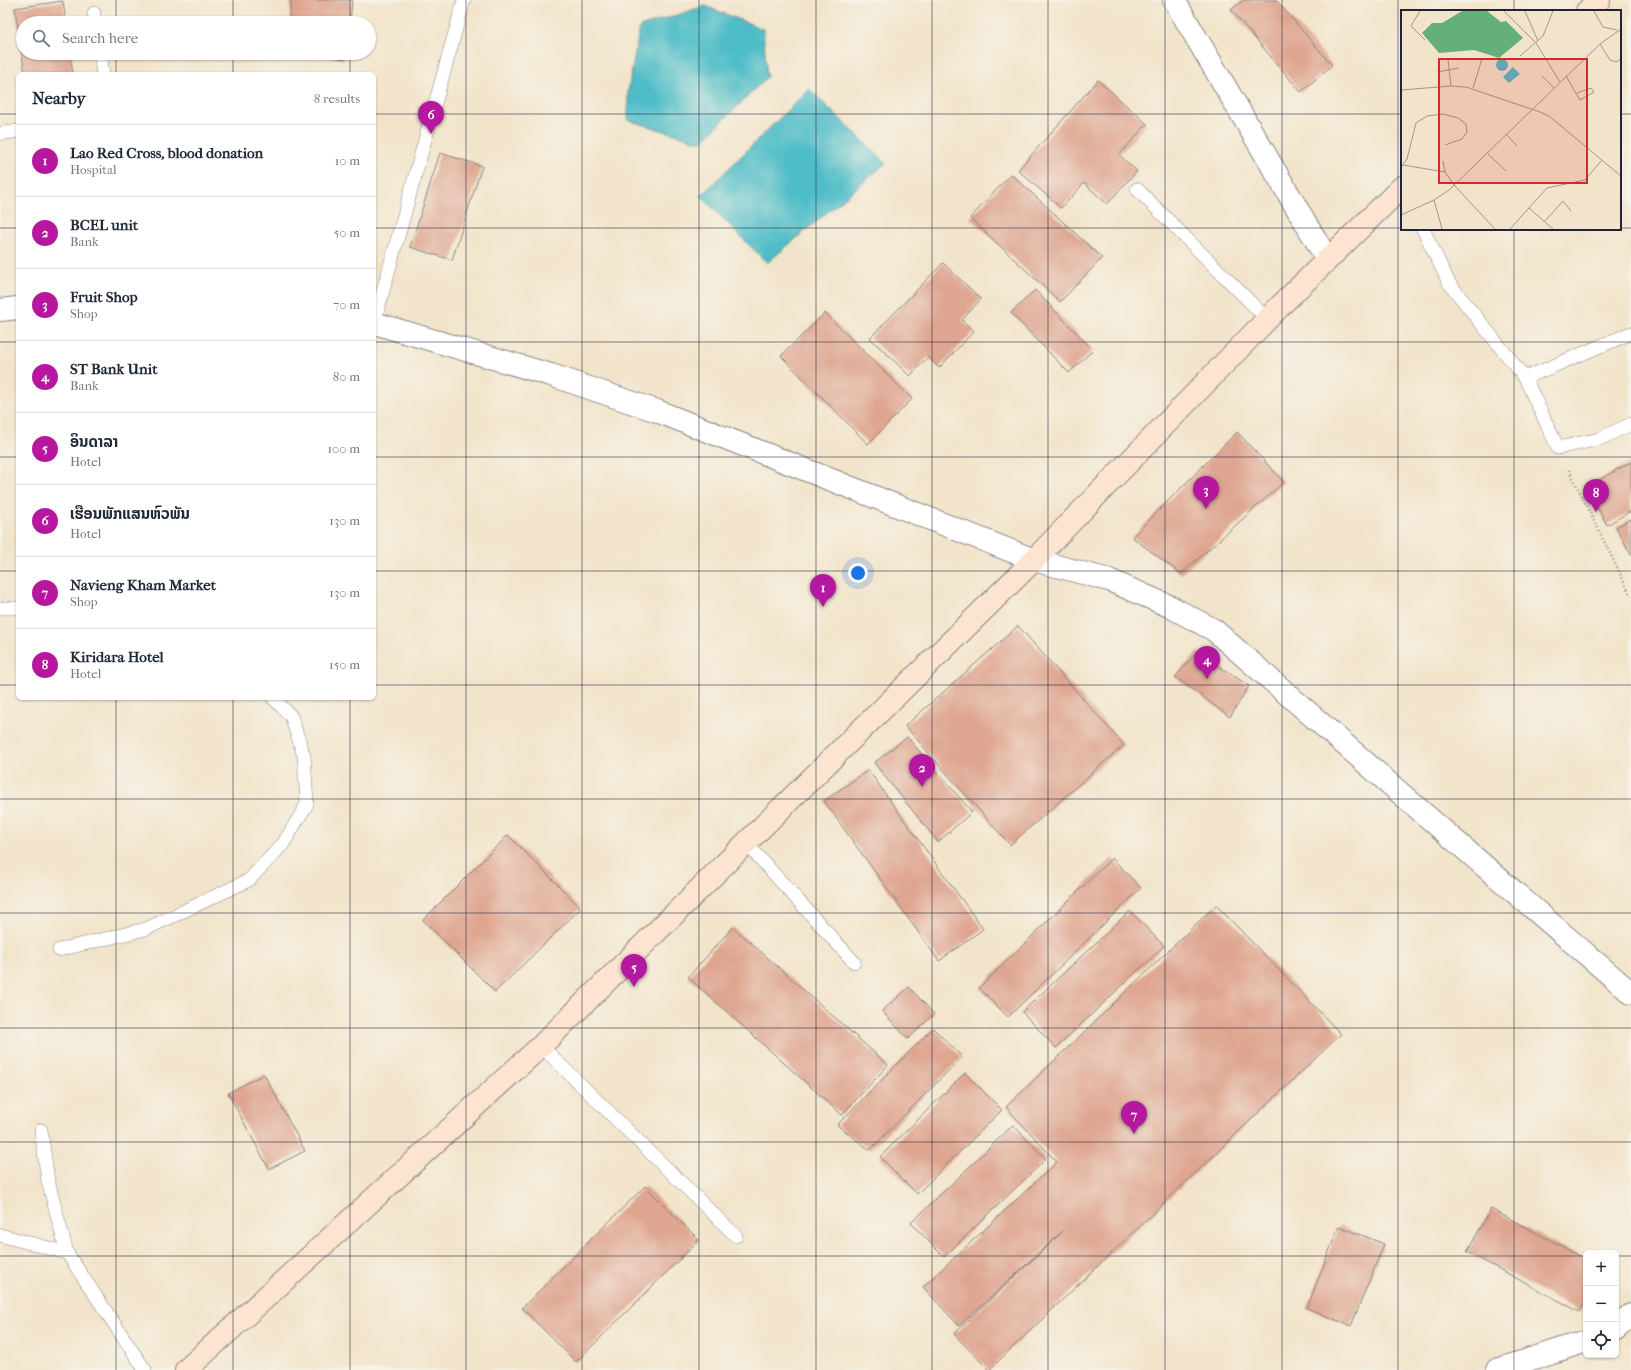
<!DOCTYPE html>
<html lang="en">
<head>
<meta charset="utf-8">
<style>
	body { margin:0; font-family:"IM FELL French Canon","Noto Sans Lao",serif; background:#f6f6f7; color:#1f2937 }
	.controls { position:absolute; right:12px; bottom:12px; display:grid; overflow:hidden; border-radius:6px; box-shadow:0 1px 3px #0004 }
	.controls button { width:36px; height:36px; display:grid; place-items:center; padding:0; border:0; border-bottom:1px solid #e0e1e3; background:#fff; color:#1f2937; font:20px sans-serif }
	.you { position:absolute; left:858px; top:573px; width:14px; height:14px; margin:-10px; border:3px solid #fff; border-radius:50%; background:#1a73e8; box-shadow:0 0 0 6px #1a73e833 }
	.badge { display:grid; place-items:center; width:26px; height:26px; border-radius:50%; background:#b5179e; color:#fff; font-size:13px; font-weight:700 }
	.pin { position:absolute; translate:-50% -33px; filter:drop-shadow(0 1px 2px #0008) }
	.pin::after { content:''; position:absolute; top:21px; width:14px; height:12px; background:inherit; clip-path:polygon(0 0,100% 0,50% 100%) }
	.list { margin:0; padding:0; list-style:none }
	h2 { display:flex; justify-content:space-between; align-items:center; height:52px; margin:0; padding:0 16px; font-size:17px }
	h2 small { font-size:13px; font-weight:400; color:#747a83 }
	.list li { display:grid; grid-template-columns:26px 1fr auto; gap:12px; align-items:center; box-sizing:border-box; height:72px; padding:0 16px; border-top:1px solid #e0e1e3 }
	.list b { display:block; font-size:15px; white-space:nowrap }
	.list p { margin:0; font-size:13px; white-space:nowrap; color:#747a83 }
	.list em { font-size:13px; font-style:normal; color:#747a83 }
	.icon { flex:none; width:22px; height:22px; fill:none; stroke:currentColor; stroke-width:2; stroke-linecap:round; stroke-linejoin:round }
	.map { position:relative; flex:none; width:1631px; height:1370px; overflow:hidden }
	.search { position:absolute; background:#fff; box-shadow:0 1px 3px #0004; left:16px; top:16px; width:360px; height:44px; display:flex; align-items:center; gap:10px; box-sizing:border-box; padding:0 14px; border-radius:22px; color:#747a83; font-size:15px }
	.panel { position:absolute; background:#fff; box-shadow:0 1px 3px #0004; left:16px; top:72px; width:360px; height:628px; border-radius:6px }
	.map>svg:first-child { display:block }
</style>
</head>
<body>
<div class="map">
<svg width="1631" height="1370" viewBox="0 0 1631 1370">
	<rect width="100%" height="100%" fill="#f7f3e8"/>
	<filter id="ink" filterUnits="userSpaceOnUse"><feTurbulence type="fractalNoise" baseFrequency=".025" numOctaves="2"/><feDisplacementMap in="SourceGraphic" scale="8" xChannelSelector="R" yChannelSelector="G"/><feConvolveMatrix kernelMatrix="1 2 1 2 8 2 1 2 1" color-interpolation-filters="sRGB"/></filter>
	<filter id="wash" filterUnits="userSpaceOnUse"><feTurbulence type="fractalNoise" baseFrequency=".012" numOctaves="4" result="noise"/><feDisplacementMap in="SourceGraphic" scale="16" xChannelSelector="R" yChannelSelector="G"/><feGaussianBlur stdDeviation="0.9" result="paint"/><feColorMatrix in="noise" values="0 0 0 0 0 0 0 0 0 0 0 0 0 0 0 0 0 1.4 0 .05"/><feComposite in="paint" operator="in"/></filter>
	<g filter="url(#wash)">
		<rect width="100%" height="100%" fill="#f2e4ca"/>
		<g fill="#4fbdc7" stroke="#387081">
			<polygon points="705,6 763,29 767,77 701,142 628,120 628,91 640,27"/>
			<polygon points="809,89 886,163 767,263 701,196"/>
		</g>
		<g id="blocks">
			<g fill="#dea590">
				<polygon points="291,0 352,0 350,23 289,23"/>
				<polygon points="1243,0 1276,0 1332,65 1301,92 1231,10"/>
				<polygon points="63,1 66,23 23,23 23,53 70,53 73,74 25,74 15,8"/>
				<polygon points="300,53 346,53 346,59"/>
				<polygon points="1098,80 1147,124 1119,155 1137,171 1107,204 1084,183 1061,208 1018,170"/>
				<polygon points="440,153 482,166 452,260 410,247"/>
				<polygon points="1011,174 1102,258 1060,302 970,218"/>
				<polygon points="943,263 981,299 962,320 974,331 939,368 928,357 910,376 870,338"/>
				<polygon points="1035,290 1093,350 1069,373 1011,313"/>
				<polygon points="825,313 912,399 868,444 781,356"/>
				<polygon points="1237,432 1284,482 1181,574 1132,537"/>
				<polygon points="1631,462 1631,511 1607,525 1586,487"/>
				<polygon points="1631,519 1631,555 1616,527"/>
				<polygon points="1018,626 1124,745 1010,845 905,726"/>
				<polygon points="1197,652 1249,686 1230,717 1175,677"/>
				<polygon points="907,737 972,812 938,842 874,763"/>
				<polygon points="868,770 983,929 939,961 824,801"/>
				<polygon points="508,835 581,908 495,992 423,920"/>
				<polygon points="1112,858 1141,888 1008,1017 979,988"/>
				<polygon points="1216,905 1341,1034 989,1370 954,1334 1063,1231 959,1326 923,1287 1057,1162 1006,1107"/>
				<polygon points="1130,911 1164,946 1056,1048 1022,1012"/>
				<polygon points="733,927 888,1065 842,1115 688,977"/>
				<polygon points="909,987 934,1014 908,1039 882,1011"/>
				<polygon points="933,1028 962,1057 870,1150 837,1125"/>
				<polygon points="965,1073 1002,1110 917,1194 880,1157"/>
				<polygon points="264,1074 305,1151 269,1169 228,1093"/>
				<polygon points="1013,1125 1046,1159 944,1257 911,1223"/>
				<polygon points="645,1186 699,1240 576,1362 522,1308"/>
				<polygon points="1491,1209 1586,1259 1586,1300 1580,1312 1467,1252"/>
				<polygon points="1339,1226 1384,1244 1351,1326 1307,1308"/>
			</g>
		</g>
	</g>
	<g filter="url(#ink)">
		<use href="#blocks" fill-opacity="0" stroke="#8a8382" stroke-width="1"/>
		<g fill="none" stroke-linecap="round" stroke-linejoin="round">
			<defs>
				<g id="service">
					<polyline points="94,13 95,23"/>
					<polyline points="100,53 103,74"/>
					<polyline points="0,134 18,131"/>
					<polyline points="1137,189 1267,319"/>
					<polyline points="1423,229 1449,283 1525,378 1558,448 1599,439 1631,424"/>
					<polyline points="374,323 464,0"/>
					<polyline points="1525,378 1631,333"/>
					<polyline points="0,608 18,608"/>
					<polyline points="746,843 854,962"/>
					<polyline points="59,950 146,929 249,880 283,844 307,804 304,756 291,716 273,698"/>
					<polyline points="541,1046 736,1236"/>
					<polyline points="41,1130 48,1181 67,1253 145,1370"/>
					<polyline points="0,1235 67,1253"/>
				</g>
				<g id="minor">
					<polyline points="1174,0 1327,259"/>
					<polyline points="0,310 18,308"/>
					<polyline points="374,323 551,375 657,411 1034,560 1109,580 1169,606 1214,630 1415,806 1631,993"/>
					<polyline points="1616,1329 1631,1315"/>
					<polyline points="1497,1370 1586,1341"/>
				</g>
				<g id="secondary">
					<polyline points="1587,11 1599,0"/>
					<polyline points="186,1370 541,1046 746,843 1034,560 1280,306 1402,187"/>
				</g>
			</defs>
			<use href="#service" stroke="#8a8382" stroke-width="14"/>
			<use href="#minor" stroke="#8a8382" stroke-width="24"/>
			<use href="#secondary" stroke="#8a8382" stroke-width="24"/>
			<polyline stroke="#8a8382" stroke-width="2.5" stroke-dasharray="1 3" stroke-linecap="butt" points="1569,470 1631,596"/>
			<use href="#service" stroke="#fff" stroke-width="13"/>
			<use href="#minor" stroke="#fff" stroke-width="22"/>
			<use href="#secondary" stroke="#fde4d1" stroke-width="22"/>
		</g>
	</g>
	<path fill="none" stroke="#22223b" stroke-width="1" stroke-opacity="0.55" d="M116,0V23M233,0V23M350,0V23M466,0V1370M582,0V1370M699,0V1370M816,0V1370M932,0V1370M1048,0V1370M1165,0V1370M1282,0V1370M1398,0V1370M1514,0V11M116,53V74M233,53V74M350,53V74M0,114H18M374,114H1402M1620,114H1631M0,228H18M374,228H1402M1620,228H1631M1514,229V1370M0,342H18M374,342H1631M0,457H18M374,457H1631M0,571H18M374,571H1631M0,685H18M374,685H1631M116,698V1370M233,698V1370M350,698V1370M0,799H1631M0,913H1631M0,1028H1631M0,1142H1631M0,1256H1586M1616,1256H1631"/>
	<g transform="translate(1401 10)">
		<rect width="220" height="220" fill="#f2e4ca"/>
		<path d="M61,1H86L100,12L105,11L122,28L98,48L73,40L38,43L21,23L31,13H41Z" fill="#64b07a"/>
		<path d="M95 55a6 6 0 1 1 12 0a6 6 0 1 1-12 0ZM112,57L119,64L108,73L102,67Z" fill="#4fbdc7"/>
		<path fill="none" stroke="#9f9691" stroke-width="1" d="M19,1L10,16L24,30M103,1L135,33L159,72M124,1L137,31M193,1L202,17L216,20M199,34L209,50L215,52L220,49M119,46L142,26L152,1M47,50L50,76M36,62L58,58M141,66L153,78M165,66L179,90L193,82L190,78L176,83M72,78L81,49M0,80L50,76L65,77L139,102L148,106L220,166M106,125L116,136M87,144L105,161M42,151L44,162L53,175L94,219M2,155L44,162M0,157L6,149L15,113L26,106L42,104L57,108L65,114L66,122L61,129L44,135M33,190L41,219M128,198L152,219M0,205L33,190L48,180L199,34L220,19M144,211L162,191L170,201M109,219L146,178L184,170L200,151"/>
		<path fill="#d62828" fill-opacity="0.15" stroke="#d62828" stroke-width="2" d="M38,49H186V173H38Z"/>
		<rect width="220" height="220" fill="none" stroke="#22223b" stroke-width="2"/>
	</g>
</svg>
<div class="controls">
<button>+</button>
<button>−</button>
<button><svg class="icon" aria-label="locate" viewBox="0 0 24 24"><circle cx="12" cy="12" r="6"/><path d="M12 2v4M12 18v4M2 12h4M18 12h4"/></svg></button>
</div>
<div class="you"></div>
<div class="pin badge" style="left:823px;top:607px">1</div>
<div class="pin badge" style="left:922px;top:787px">2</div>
<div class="pin badge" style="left:1206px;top:509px">3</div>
<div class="pin badge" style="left:1207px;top:679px">4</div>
<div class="pin badge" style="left:634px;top:987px">5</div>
<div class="pin badge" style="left:431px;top:134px">6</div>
<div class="pin badge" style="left:1134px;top:1134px">7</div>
<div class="pin badge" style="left:1596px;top:512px">8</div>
<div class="search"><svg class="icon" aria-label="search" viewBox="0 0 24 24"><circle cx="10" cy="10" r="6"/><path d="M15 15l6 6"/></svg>Search here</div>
<section class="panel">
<h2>Nearby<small>8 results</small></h2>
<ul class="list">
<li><span class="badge">1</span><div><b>Lao Red Cross, blood donation</b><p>Hospital</p></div><em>10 m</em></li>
<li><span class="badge">2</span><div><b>BCEL unit</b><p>Bank</p></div><em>50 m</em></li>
<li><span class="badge">3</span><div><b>Fruit Shop</b><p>Shop</p></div><em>70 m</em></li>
<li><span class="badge">4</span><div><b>ST Bank Unit</b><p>Bank</p></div><em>80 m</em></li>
<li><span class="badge">5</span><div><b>ອິນດາລາ</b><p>Hotel</p></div><em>100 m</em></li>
<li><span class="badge">6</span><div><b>ເຮືອນພັກແສນຫົວພັນ</b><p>Hotel</p></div><em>130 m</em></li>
<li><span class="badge">7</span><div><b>Navieng Kham Market</b><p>Shop</p></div><em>130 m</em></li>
<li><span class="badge">8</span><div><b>Kiridara Hotel</b><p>Hotel</p></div><em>150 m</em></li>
</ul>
</section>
</div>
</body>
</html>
